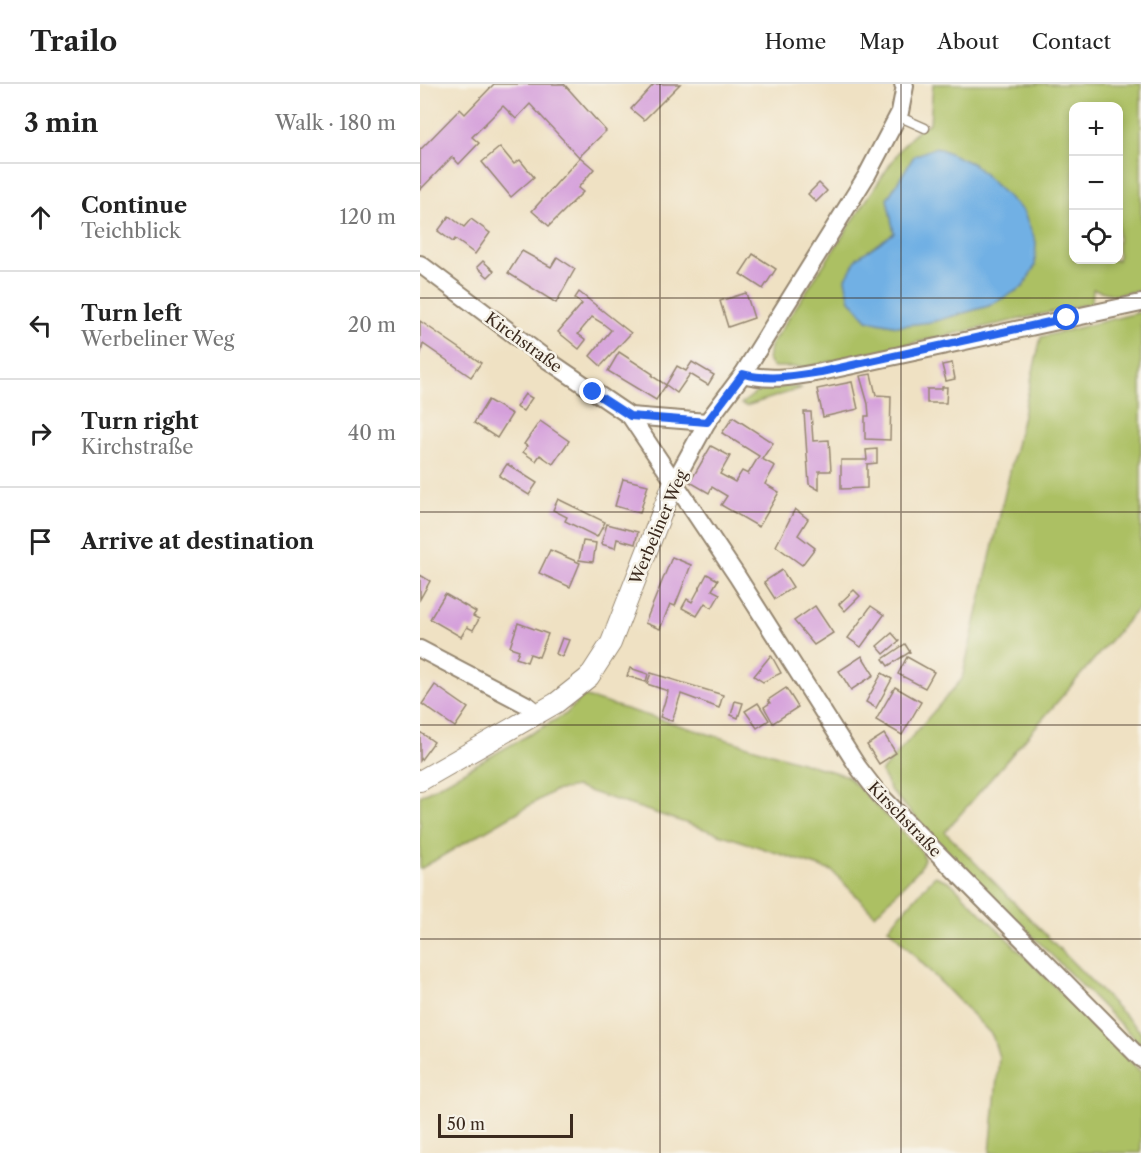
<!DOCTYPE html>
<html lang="en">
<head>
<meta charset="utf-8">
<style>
	body { margin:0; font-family:"Libre Caslon Text",serif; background:#f2f2f2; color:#222 }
	.controls { position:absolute; right:18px; top:18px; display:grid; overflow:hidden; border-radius:12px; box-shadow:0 3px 9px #0003 }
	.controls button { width:54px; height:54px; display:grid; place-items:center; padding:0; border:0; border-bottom:2px solid #e0e0e0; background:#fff; color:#222; font:30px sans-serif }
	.scale { position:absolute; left:18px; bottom:15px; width:135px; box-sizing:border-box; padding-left:6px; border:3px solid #3b2a1e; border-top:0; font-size:16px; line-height:21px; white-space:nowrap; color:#3b2a1e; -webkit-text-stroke:4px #f7f3e8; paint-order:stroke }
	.stop { position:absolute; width:18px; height:18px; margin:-14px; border:4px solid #2563eb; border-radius:50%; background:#fff }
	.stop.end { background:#2563eb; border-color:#fff; box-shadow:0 2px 6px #0008 }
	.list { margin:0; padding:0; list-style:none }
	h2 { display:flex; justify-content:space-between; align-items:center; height:78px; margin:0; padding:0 24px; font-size:26px }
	h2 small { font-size:20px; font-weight:400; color:#767676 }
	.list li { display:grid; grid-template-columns:39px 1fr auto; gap:18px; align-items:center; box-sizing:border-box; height:108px; padding:0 24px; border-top:2px solid #e0e0e0 }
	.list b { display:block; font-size:22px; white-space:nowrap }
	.list p { margin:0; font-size:20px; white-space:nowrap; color:#767676 }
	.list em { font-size:20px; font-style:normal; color:#767676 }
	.icon { flex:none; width:33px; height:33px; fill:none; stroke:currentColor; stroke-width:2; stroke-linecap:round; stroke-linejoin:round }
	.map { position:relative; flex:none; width:721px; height:1069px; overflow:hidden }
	header { display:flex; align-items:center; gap:36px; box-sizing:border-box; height:84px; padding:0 30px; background:#fff; border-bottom:2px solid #e0e0e0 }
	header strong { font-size:28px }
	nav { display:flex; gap:33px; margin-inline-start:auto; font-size:21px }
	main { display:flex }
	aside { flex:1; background:#fff }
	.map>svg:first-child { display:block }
</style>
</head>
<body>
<header>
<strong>Trailo</strong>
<nav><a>Home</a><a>Map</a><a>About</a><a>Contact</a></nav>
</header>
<main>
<aside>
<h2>3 min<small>Walk · 180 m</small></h2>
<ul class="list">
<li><svg class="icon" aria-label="ahead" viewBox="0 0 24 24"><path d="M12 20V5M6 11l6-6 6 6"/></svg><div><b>Continue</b><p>Teichblick</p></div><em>120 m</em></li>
<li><svg class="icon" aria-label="left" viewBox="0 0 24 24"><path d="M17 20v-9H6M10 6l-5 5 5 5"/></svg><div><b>Turn left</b><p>Werbeliner Weg</p></div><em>20 m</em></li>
<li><svg class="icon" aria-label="right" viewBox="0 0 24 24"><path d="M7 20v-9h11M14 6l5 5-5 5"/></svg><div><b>Turn right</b><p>Kirchstraße</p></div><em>40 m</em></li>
<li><svg class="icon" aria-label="arrive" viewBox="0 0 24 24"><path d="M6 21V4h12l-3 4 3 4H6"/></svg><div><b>Arrive at destination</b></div></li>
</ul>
</aside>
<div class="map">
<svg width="721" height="1069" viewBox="0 0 721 1069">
	<rect width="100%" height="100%" fill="#f7f3e8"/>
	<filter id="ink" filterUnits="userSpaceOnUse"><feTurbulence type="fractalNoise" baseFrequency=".0167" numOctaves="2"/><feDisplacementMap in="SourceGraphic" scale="12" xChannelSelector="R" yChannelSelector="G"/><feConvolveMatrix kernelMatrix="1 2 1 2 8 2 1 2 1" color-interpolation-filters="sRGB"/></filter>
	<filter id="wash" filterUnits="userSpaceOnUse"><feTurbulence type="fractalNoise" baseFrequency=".008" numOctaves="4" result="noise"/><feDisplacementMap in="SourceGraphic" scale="24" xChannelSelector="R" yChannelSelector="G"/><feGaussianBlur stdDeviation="1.35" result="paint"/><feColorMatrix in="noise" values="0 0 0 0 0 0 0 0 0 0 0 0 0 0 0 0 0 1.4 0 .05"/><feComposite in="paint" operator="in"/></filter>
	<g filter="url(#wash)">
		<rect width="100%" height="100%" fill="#efe1c3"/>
		<g fill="#acc064" stroke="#747541" stroke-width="1.5" fill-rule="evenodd">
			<path d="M513,0H721V206L695,211L673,205L672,219L386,283H353L348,277L350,262L481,64L499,45L510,39ZM654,22H698V176H654ZM474,149L603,203C561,227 526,236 478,242L437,174Z"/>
			<polygon points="721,228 721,521 525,748 721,948 721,961 517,756 471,707 461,688 542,595 621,253"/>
			<polygon points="366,302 382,304 326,322 321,320 337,308"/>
			<polygon points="163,612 427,692 502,768 504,775 500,784 455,831 412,787 156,703 134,707 0,785 0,712 146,630"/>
			<polygon points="515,792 530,798 721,988 721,1069 570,1069 579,973 572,951 468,844"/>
		</g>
		<polygon fill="#71b0e4" stroke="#566d81" stroke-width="1.5" points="516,63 553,80 603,127 616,158 615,182 603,203 569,222 512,238 478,242 447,236 430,216 425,196 437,174 474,149 467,115 494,72"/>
		<g id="blocks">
			<g fill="#d5a0db">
				<polygon points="74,0 144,0 186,47 159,73 110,20 96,35 83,22 52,53 59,59 39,80 32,73 0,106 0,66 40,25 45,30"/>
				<polygon points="234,0 260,0 224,36 211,25"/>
				<polygon points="80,63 94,80 100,76 114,93 91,113 62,78"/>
				<polygon points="160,73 174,85 158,104 163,108 129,142 112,127"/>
				<polygon points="399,99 407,107 396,118 388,110"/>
				<polygon points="29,132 44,143 51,135 70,149 55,170 35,155 33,158 18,147"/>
				<polygon points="102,167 131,183 137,173 155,185 136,219 88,189"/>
				<polygon points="333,170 356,185 343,205 320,190"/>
				<polygon points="63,177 74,187 68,193 57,183"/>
				<polygon points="159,208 211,249 181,282 170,272 191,246 182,239 172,233 158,250 166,256 159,265 138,248 162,220 155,214"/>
				<polygon points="326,209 334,234 308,243 300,217"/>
				<polygon points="0,237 61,279 51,293 3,260 0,273"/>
				<polygon points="199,268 233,290 232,292 246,301 257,282 266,287 272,278 294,291 288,301 270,290 257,309 246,301 236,316 188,287"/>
				<polygon points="532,279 535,295 526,297 522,281"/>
				<polygon points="451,290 456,311 471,312 470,356 445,355 445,332 449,332 448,320 440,292"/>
				<polygon points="432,298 438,325 403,333 397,305"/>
				<polygon points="522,303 527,303 526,319 507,319 507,305 522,305"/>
				<polygon points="105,310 112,314 103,327 96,323"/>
				<polygon points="68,316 92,330 77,354 54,339"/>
				<polygon points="384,328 391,328 393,357 409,356 411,387 399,387 399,406 389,400"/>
				<polygon points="313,333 353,359 342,375 355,382 345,400 359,408 339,443 301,421 307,412 292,403 289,409 270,398 291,362 310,372 300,390 315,398 322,387 328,390 339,372 302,349"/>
				<polygon points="120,337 149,357 133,380 120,371 116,377 103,368 107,362 104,360"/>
				<polygon points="457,365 457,379 447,380 447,404 421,405 421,376 447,376 446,366"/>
				<polygon points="87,380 117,399 109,411 79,392"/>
				<polygon points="203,395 228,401 220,429 195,422"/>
				<polygon points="138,415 185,438 177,453 145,437 147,433 133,426"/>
				<polygon points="375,425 388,435 378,451 395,464 382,481 356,462"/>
				<polygon points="187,440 218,448 215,460 197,455 195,464 181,460"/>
				<polygon points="163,457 176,459 173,478 159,476"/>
				<polygon points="130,466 160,479 150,503 119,489"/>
				<polygon points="252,473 271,481 255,522 250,520 240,545 225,539"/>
				<polygon points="362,486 373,503 355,515 344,498"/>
				<polygon points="287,490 298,496 292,506 300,510 292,524 285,519 277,532 262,524 267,515 272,518"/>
				<polygon points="0,491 10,497 0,515"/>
				<polygon points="434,506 440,512 425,527 419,520"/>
				<polygon points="25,510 56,528 53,532 59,535 53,546 47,543 41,553 10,535"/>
				<polygon points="395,522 413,549 394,561 374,537"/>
				<polygon points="451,522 464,531 441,563 428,554"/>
				<polygon points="98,539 128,550 119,573 110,570 107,578 96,574 99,566 90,563"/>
				<polygon points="472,549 479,557 464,570 457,562"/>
				<polygon points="142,554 149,556 142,573 136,570"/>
				<polygon points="485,560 490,568 468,582 463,575"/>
				<polygon points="351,571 361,589 343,598 334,592"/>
				<polygon points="442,572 454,591 431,606 419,587"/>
				<polygon points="487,573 514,588 505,604 478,590"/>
				<polygon points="210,584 228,590 226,598 207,592"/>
				<polygon points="231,589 303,611 299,624 261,610 252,637 240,633 248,607 227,600"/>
				<polygon points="462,589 472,595 456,624 446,618"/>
				<polygon points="15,601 48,624 35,643 2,620"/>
				<polygon points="475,603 501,618 482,651 456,636"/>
				<polygon points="366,604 378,623 353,639 344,623 350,619 348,616"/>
				<polygon points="315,617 323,619 318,634 311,631"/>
				<polygon points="338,619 349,636 337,644 325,627"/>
				<polygon points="0,648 14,658 0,677"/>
				<polygon points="464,650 476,669 459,680 447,661"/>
			</g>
		</g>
	</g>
	<g filter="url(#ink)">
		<use href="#blocks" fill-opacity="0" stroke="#958670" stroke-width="1.5"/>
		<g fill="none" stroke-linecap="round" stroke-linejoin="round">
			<defs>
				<polyline id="service" points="478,32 505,44"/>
				<g id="minor">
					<polyline points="0,180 129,277 210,332 287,338"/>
					<path d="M323,290C350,297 374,293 401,288L721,219"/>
					<polyline points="210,332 317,492 438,683 458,709 721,975"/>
					<polyline points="253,400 287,338 323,290 447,91 480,28 485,2 483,0"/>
					<polyline points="0,565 107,621 117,629"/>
				</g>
				<polyline id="tertiary" points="0,697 136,619 169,593 191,559 253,400"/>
			</defs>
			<use href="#service" stroke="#958670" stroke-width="11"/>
			<use href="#minor" stroke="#958670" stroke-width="20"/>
			<use href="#tertiary" stroke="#958670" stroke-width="22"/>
			<use href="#service" stroke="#fff" stroke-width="8"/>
			<use href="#minor" stroke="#fff" stroke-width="16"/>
			<use href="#tertiary" stroke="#fff" stroke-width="20"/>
		</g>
	</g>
	<g fill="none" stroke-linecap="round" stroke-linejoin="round" filter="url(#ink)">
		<path stroke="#2563eb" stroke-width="8" d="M173,308L210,332L287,338L323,290C350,297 374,292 401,288L647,234"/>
	</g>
	<path fill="none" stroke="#3b2a1e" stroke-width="1.5" stroke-opacity="0.55" d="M240,0V1069M481,0V1069M0,214H721M0,428H721M0,641H721M0,855H721"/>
	<g text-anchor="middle" stroke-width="5" stroke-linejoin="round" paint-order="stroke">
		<g font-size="16" fill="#3b2a1e" stroke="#f7f3e8">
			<text transform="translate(104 258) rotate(36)" y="6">Kirchstraße</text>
			<text transform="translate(238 443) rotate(-67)" y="6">Werbeliner Weg</text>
			<text transform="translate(485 735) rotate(46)" y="6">Kirschstraße</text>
		</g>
	</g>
</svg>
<div class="controls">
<button>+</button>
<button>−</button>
<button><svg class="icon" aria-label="locate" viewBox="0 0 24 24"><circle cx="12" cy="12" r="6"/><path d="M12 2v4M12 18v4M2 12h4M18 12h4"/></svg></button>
</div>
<div class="scale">50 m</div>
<div class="stop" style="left:647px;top:234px"></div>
<div class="stop end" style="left:173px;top:308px"></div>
</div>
</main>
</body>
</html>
